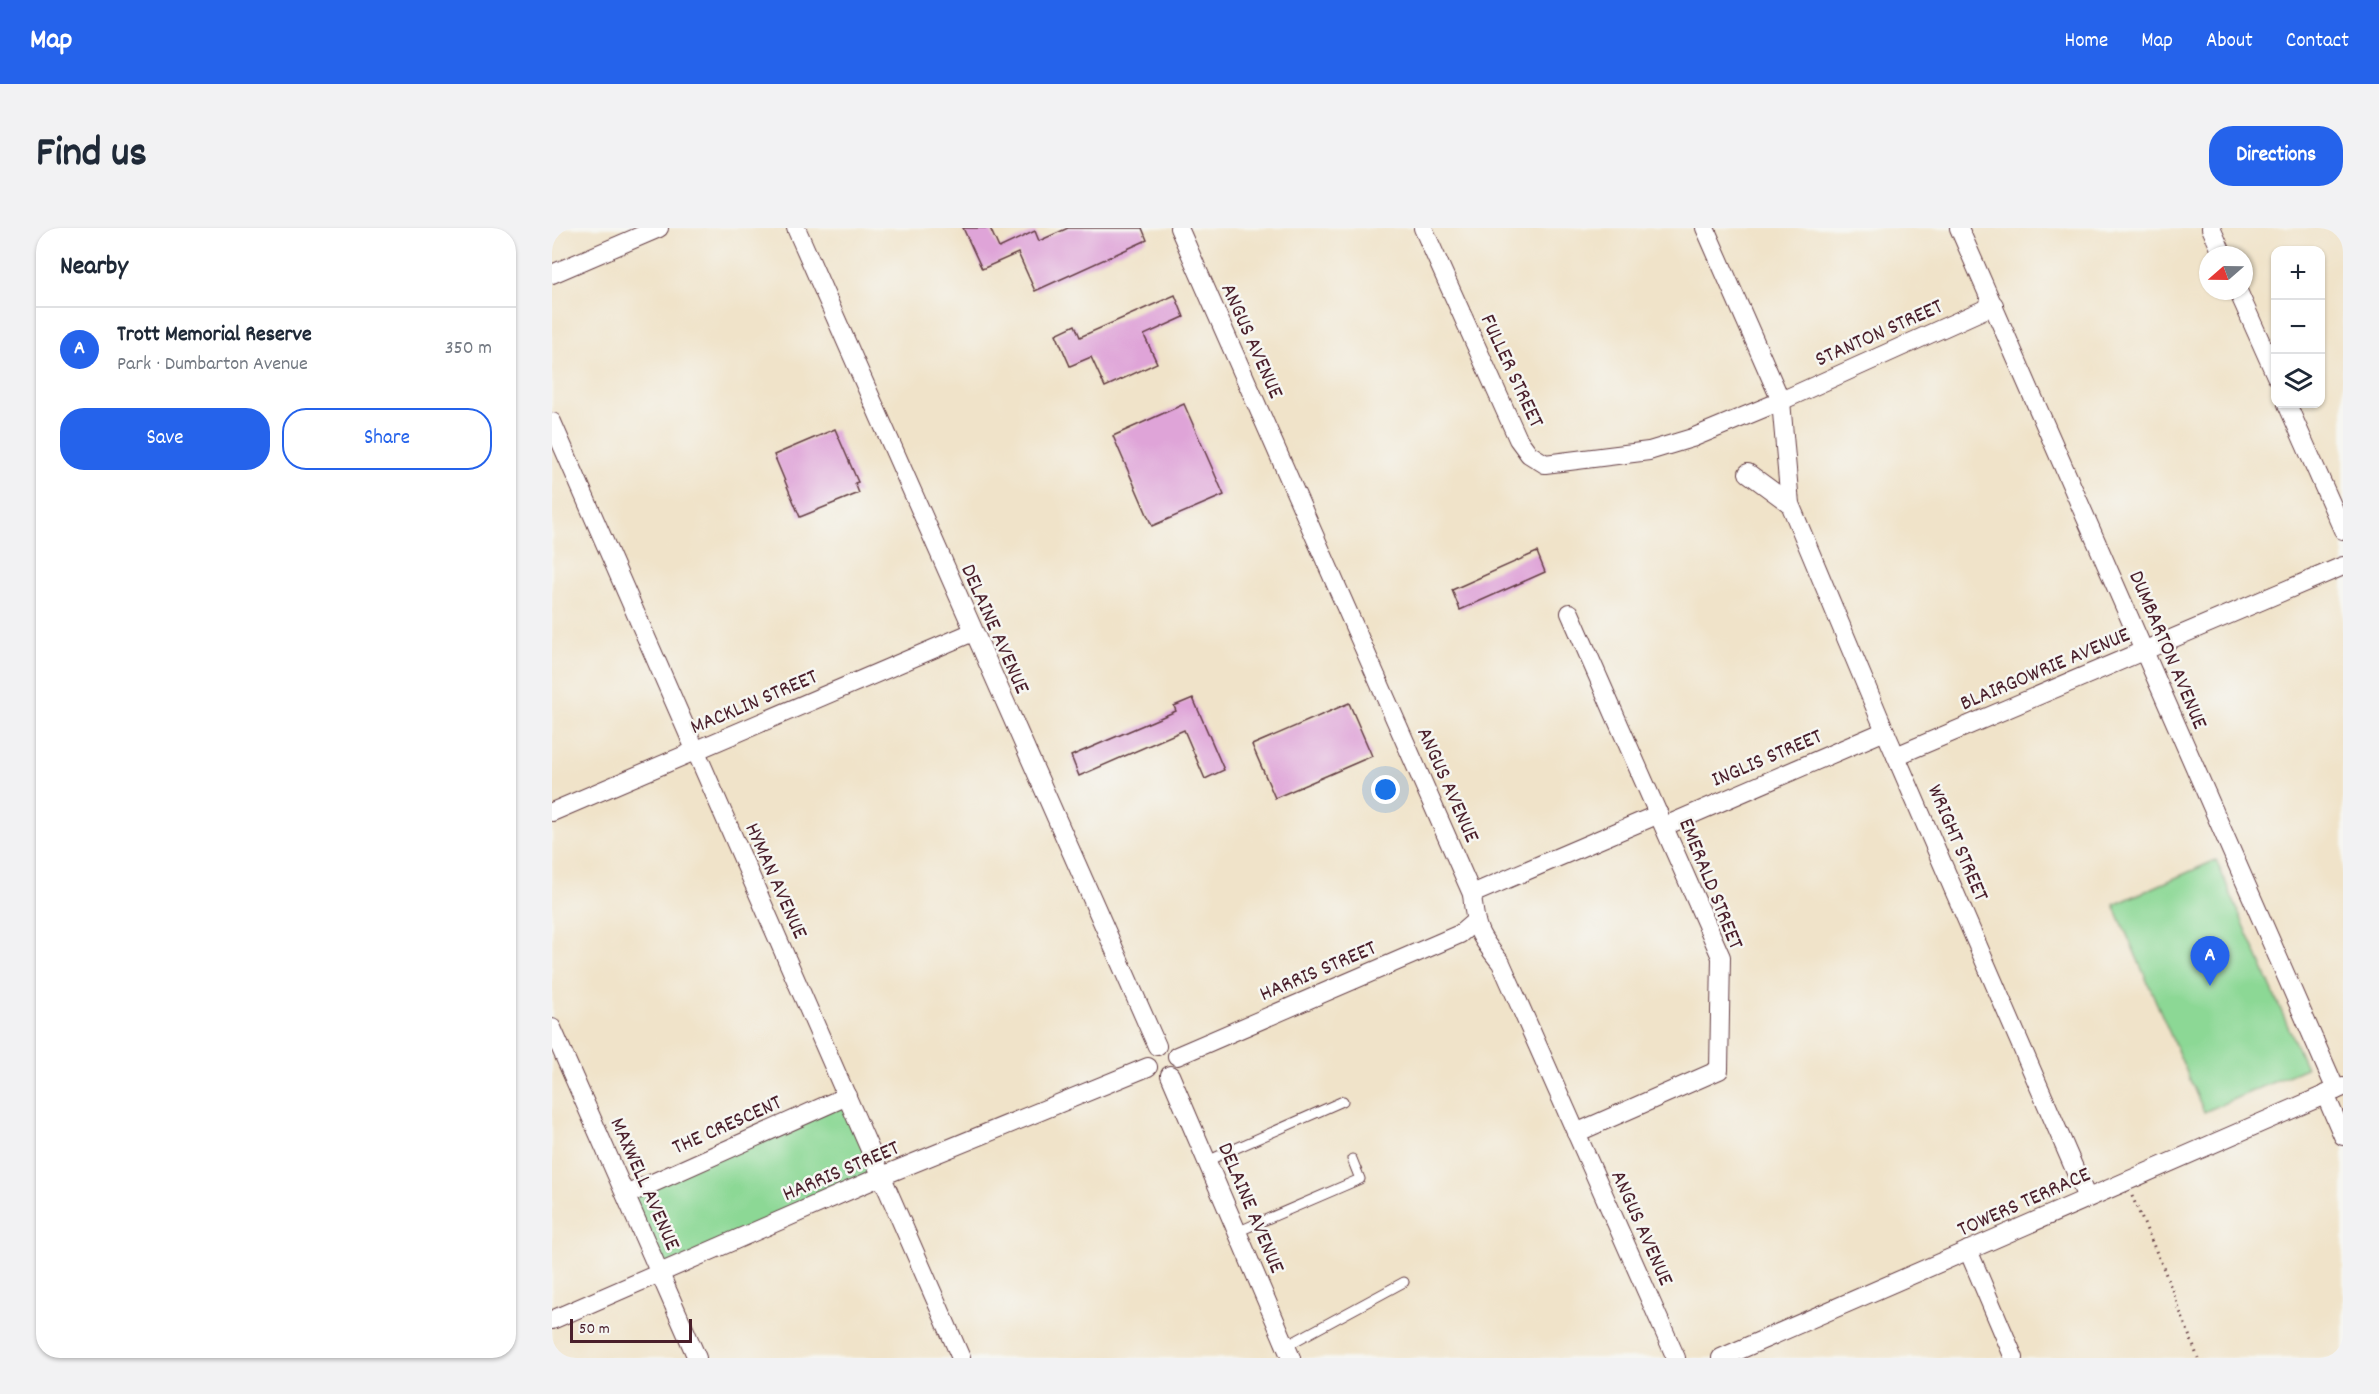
<!DOCTYPE html>
<html lang="en">
<head>
<meta charset="utf-8">
<style>
	body { margin:0; font-family:Dekko,sans-serif; background:#f2f2f3; color:#1f2937 }
	.controls { position:absolute; right:18px; top:18px; display:grid; overflow:hidden; border-radius:12px; box-shadow:0 2px 4px #0004 }
	.controls button { width:54px; height:54px; display:grid; place-items:center; padding:0; border:0; border-bottom:2px solid #e0e1e3; background:#fff; color:#1f2937; font:30px sans-serif }
	.compass { position:absolute; left:1647px; top:18px; width:54px; height:54px; border-radius:50%; background:#fff; box-shadow:0 2px 4px #0004; rotate:250deg }
	.scale { position:absolute; left:18px; bottom:15px; width:122px; box-sizing:border-box; padding-left:6px; border:3px solid #4a1f2b; border-top:0; font-size:16px; line-height:21px; white-space:nowrap; color:#4a1f2b; -webkit-text-stroke:4px #f6f6f2; paint-order:stroke }
	.you { position:absolute; left:834px; top:562px; width:21px; height:21px; margin:-15px; border:4px solid #fff; border-radius:50%; background:#1a73e8; box-shadow:0 0 0 9px #1a73e833 }
	.badge { display:grid; place-items:center; width:39px; height:39px; border-radius:50%; background:#2563eb; color:#fff; font-size:20px; font-weight:700 }
	.pin { position:absolute; translate:-50% -50px; filter:drop-shadow(0 2px 3px #0008) }
	.pin::after { content:''; position:absolute; top:32px; width:21px; height:18px; background:inherit; clip-path:polygon(0 0,100% 0,50% 100%) }
	.list { margin:0; padding:0; list-style:none }
	h2 { display:flex; justify-content:space-between; align-items:center; height:78px; margin:0; padding:0 24px; font-size:26px }
	h2 small { font-size:20px; font-weight:400; color:#747a83 }
	.list li { display:grid; grid-template-columns:39px 1fr auto; gap:18px; align-items:center; box-sizing:border-box; height:84px; padding:0 24px; border-top:2px solid #e0e1e3 }
	.list b { display:block; font-size:22px; white-space:nowrap }
	.list p { margin:0; font-size:20px; white-space:nowrap; color:#747a83 }
	.list em { font-size:20px; font-style:normal; color:#747a83 }
	.actions { display:flex; gap:12px; padding:18px 24px }
	.actions a { flex:1; padding:14px 0; border:2px solid #2563eb; border-radius:24px; text-align:center; font-size:21px; color:#2563eb }
	.actions .main { background:#2563eb; color:#fff }
	.icon { flex:none; width:33px; height:33px; fill:none; stroke:currentColor; stroke-width:2; stroke-linecap:round; stroke-linejoin:round }
	.map { position:relative; flex:none; width:1791px; height:1130px; overflow:hidden; border-radius:24px }
	header { display:flex; align-items:center; gap:36px; box-sizing:border-box; height:84px; padding:0 30px; background:#2563eb; color:#fff }
	header strong { font-size:28px }
	nav { display:flex; gap:33px; margin-inline-start:auto; font-size:21px }
	.intro { display:flex; align-items:center; justify-content:space-between; box-sizing:border-box; height:144px; padding:0 36px }
	h1 { margin:0; font-size:42px }
	.button { padding:15px 27px; border-radius:24px; background:#2563eb; color:#fff; font-size:21px; font-weight:700 }
	main { display:flex; gap:36px; padding:0 36px }
	aside { flex:1; background:#fff; border-radius:24px; box-shadow:0 2px 4px #0004 }
	.map>svg:first-child { display:block }
</style>
</head>
<body>
<header>
<strong>Map</strong>
<nav><a>Home</a><a>Map</a><a>About</a><a>Contact</a></nav>
</header>
<div class="intro"><h1>Find us</h1><a class="button">Directions</a></div>
<main>
<aside>
<h2>Nearby<small></small></h2>
<ul class="list">
<li><span class="badge">A</span><div><b>Trott Memorial Reserve</b><p>Park · Dumbarton Avenue</p></div><em>350 m</em></li>
</ul>
<div class="actions"><a class="main">Save</a><a>Share</a></div>
</aside>
<div class="map">
<svg width="1791" height="1130" viewBox="0 0 1791 1130">
	<rect width="100%" height="100%" fill="#f6f6f2"/>
	<filter id="ink" filterUnits="userSpaceOnUse"><feTurbulence type="fractalNoise" baseFrequency=".0167" numOctaves="2"/><feDisplacementMap in="SourceGraphic" scale="12" xChannelSelector="R" yChannelSelector="G"/><feConvolveMatrix kernelMatrix="1 2 1 2 8 2 1 2 1" color-interpolation-filters="sRGB"/></filter>
	<filter id="wash" filterUnits="userSpaceOnUse"><feTurbulence type="fractalNoise" baseFrequency=".008" numOctaves="4" result="noise"/><feDisplacementMap in="SourceGraphic" scale="24" xChannelSelector="R" yChannelSelector="G"/><feGaussianBlur stdDeviation="1.35" result="paint"/><feColorMatrix in="noise" values="0 0 0 0 0 0 0 0 0 0 0 0 0 0 0 0 0 1.4 0 .05"/><feComposite in="paint" operator="in"/></filter>
	<g filter="url(#wash)">
		<rect width="100%" height="100%" fill="#f0e3c9"/>
		<g fill="#8cd895" stroke="#6b7c60" stroke-width="1.5">
			<polygon points="1664,632 1754,840 1652,884 1562,677"/>
			<polygon points="297,868 331,947 108,1044 75,967"/>
		</g>
		<g id="blocks">
			<g fill="#dfa4d8">
				<polygon points="411,0 438,0 447,20 483,3 487,13 516,0 590,0 595,12 483,63 466,25 430,41"/>
				<polygon points="623,67 632,89 592,107 605,135 553,159 539,129 518,138 504,106 523,97 528,109"/>
				<polygon points="632,176 672,267 600,298 561,208"/>
				<polygon points="283,201 306,254 303,255 307,265 248,289 222,227"/>
				<polygon points="985,324 993,344 908,382 900,362"/>
				<polygon points="641,470 672,542 653,551 632,502 527,548 519,528 624,483 622,478"/>
				<polygon points="797,475 820,528 723,570 700,517"/>
			</g>
		</g>
	</g>
	<g filter="url(#ink)">
		<use href="#blocks" fill-opacity="0" stroke="#633c43" stroke-width="1.5"/>
		<g fill="none" stroke-linecap="round" stroke-linejoin="round">
			<defs>
				<g id="service">
					<polyline points="655,933 791,873"/>
					<polyline points="685,1004 808,951 800,931"/>
					<polyline points="734,1118 852,1054"/>
				</g>
				<g id="minor">
					<polyline points="244,0 605,818"/>
					<path d="M627,0L920,666C923,701 927,708 949,735L1124,1130"/>
					<polyline points="871,0 966,211 977,226 993,236 1097,223 1140,210 1229,173 1442,77"/>
					<polyline points="1153,0 1229,173 1238,276 1333,503 1535,970"/>
					<polyline points="1407,0 1784,862"/>
					<polyline points="1659,0 1671,27"/>
					<polyline points="0,46 107,0"/>
					<polyline points="1686,63 1724,148"/>
					<polyline points="1735,176 1791,302"/>
					<polyline points="0,194 409,1130"/>
					<polyline points="1196,245 1238,276"/>
					<polyline points="1018,385 1169,729 1167,842 1024,905"/>
					<polyline points="1344,528 1791,338"/>
					<polyline points="0,584 421,404"/>
					<polyline points="1113,598 1333,503"/>
					<polyline points="920,666 1107,586"/>
					<polyline points="0,800 145,1130"/>
					<polyline points="625,828 908,706 922,694"/>
					<polyline points="618,847 739,1130"/>
					<polyline points="1773,866 1791,908"/>
					<polyline points="74,967 295,868"/>
					<polyline points="1416,1022 1462,1130"/>
					<polyline points="0,1092 330,948 596,839"/>
					<polyline points="1169,1130 1791,859"/>
				</g>
			</defs>
			<use href="#service" stroke="#633c43" stroke-width="11"/>
			<use href="#minor" stroke="#633c43" stroke-width="20"/>
			<g stroke="#633c43" stroke-width="3" stroke-dasharray="1.5 4.5" stroke-linecap="butt">
				<polyline points="0,1 3,0"/>
				<polyline points="1580,968 1611,1039 1646,1130"/>
			</g>
			<use href="#service" stroke="#fff" stroke-width="9"/>
			<use href="#minor" stroke="#fff" stroke-width="18"/>
		</g>
	</g>
	<g text-anchor="middle" stroke-width="5" stroke-linejoin="round" paint-order="stroke">
		<g font-size="22" fill="#4a1f2b" stroke="#f6f6f2">
			<text transform="translate(1326 103) rotate(-24)" y="8">STANTON STREET</text>
			<text transform="translate(702 112) rotate(66)" y="8">ANGUS AVENUE</text>
			<text transform="translate(962 142) rotate(65)" y="8">FULLER STREET</text>
			<text transform="translate(445 400) rotate(66)" y="8">DELAINE AVENUE</text>
			<text transform="translate(1618 421) rotate(67)" y="8">DUMBARTON AVENUE</text>
			<text transform="translate(1492 439) rotate(-23)" y="8">BLAIRGOWRIE AVENUE</text>
			<text transform="translate(201 472) rotate(-23)" y="8">MACKLIN STREET</text>
			<text transform="translate(1214 528) rotate(-23)" y="8">INGLIS STREET</text>
			<text transform="translate(898 556) rotate(66)" y="8">ANGUS AVENUE</text>
			<text transform="translate(1408 614) rotate(67)" y="8">WRIGHT STREET</text>
			<text transform="translate(226 652) rotate(66)" y="8">HYMAN AVENUE</text>
			<text transform="translate(1161 655) rotate(68)" y="8">EMERALD STREET</text>
			<text transform="translate(765 741) rotate(-23)" y="8">HARRIS STREET</text>
			<text transform="translate(174 895) rotate(-24)" y="8">THE CRESCENT</text>
			<text transform="translate(288 941) rotate(-23)" y="8">HARRIS STREET</text>
			<text transform="translate(95 955) rotate(66)" y="8">MAXWELL AVENUE</text>
			<text transform="translate(1471 972) rotate(-24)" y="8">TOWERS TERRACE</text>
			<text transform="translate(701 979) rotate(67)" y="8">DELAINE AVENUE</text>
			<text transform="translate(1092 999) rotate(66)" y="8">ANGUS AVENUE</text>
		</g>
	</g>
</svg>
<div class="controls">
<button>+</button>
<button>−</button>
<button><svg class="icon" aria-label="layers" viewBox="0 0 24 24"><path d="M12 4l9 5-9 5-9-5zM3 14l9 5 9-5"/></svg></button>
</div>
<svg class="compass" viewBox="-18 -18 36 36"><path d="M0-13l5 13h-10z" fill="#e53935"/><path d="M0 13l5-13h-10z" fill="#747a83"/></svg>
<div class="scale">50 m</div>
<div class="you"></div>
<div class="pin badge" style="left:1658px;top:758px">A</div>
</div>
</main>
</body>
</html>
